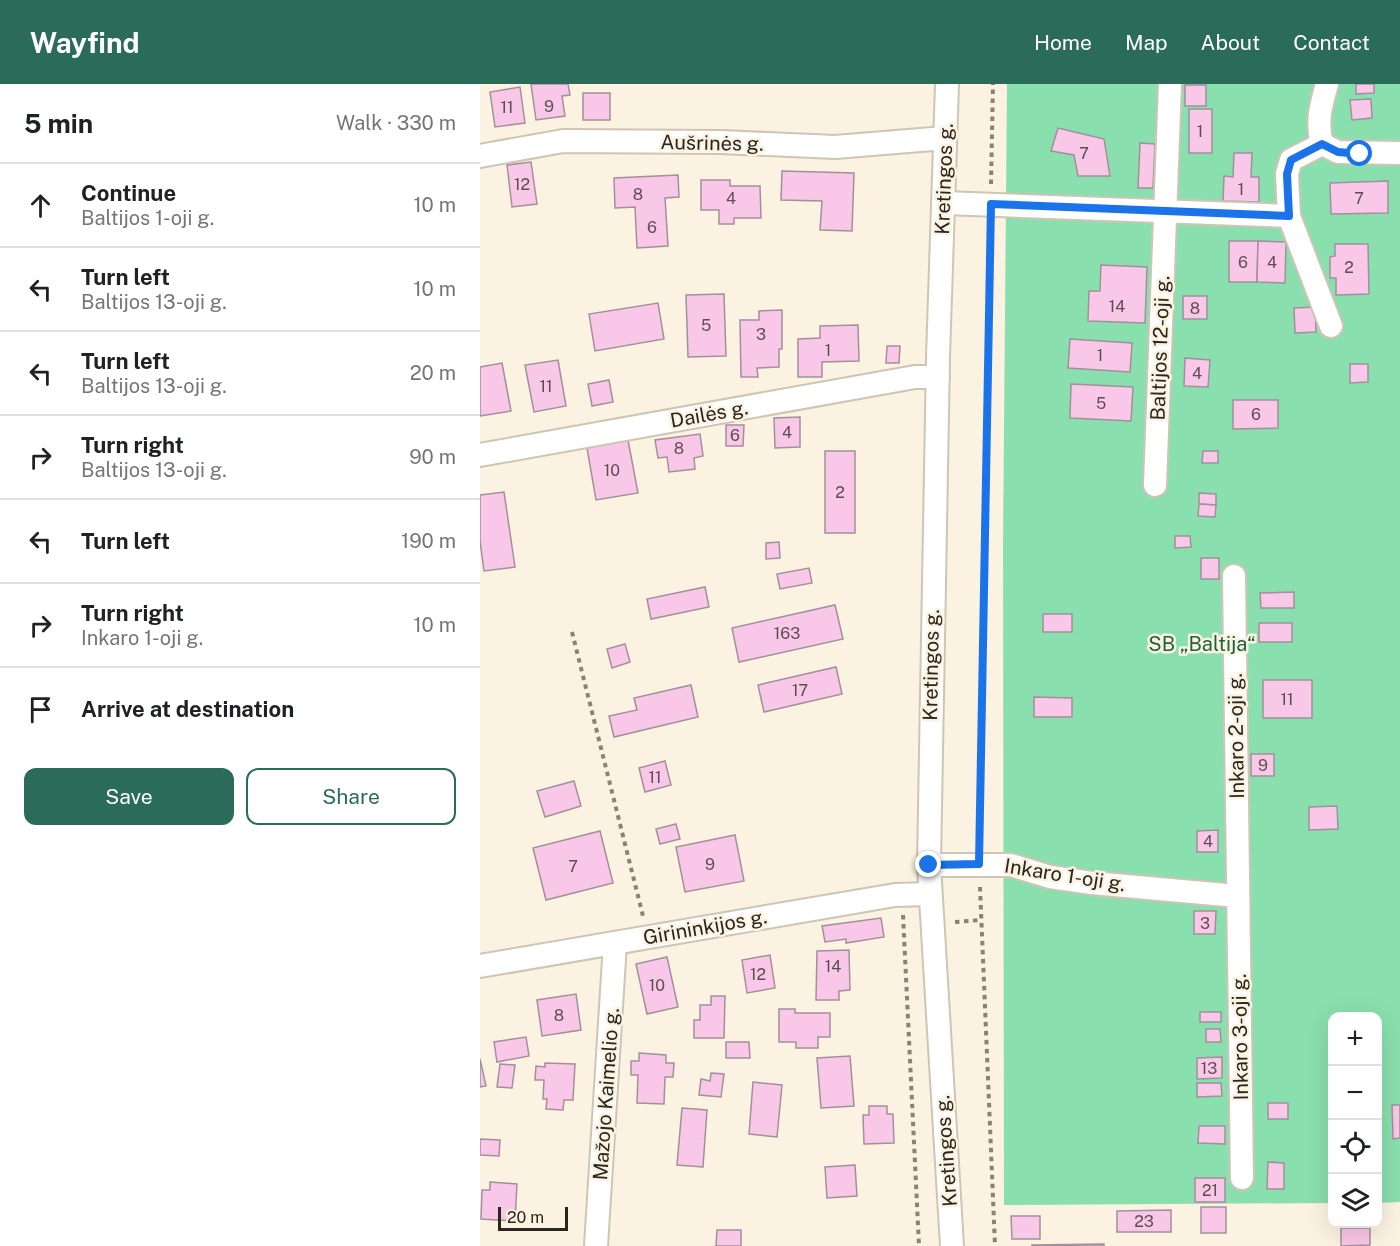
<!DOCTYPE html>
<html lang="en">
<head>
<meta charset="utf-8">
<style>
	body { margin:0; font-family:"Public Sans",sans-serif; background:#f2f2f2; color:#202124 }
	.controls { position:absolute; right:18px; bottom:18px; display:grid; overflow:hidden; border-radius:12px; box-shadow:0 6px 24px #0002 }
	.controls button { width:54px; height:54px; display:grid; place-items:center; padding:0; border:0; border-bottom:2px solid #e0e0e0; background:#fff; color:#202124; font:30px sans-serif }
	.scale { position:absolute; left:18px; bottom:15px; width:70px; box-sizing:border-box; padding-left:6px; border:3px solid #292620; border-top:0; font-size:16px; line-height:21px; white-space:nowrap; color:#292620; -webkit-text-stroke:4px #fbf2e1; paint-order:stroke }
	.stop { position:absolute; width:18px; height:18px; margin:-14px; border:4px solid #1a73e8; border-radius:50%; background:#fff }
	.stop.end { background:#1a73e8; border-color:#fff; box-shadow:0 2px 6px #0008 }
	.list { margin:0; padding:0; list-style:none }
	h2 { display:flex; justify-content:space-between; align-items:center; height:78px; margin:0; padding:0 24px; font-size:26px }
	h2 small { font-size:20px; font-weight:400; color:#757577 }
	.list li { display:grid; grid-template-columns:39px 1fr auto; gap:18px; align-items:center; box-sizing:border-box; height:84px; padding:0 24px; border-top:2px solid #e0e0e0 }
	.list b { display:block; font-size:22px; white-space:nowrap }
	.list p { margin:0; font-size:20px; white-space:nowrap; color:#757577 }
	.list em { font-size:20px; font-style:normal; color:#757577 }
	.actions { display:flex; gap:12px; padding:18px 24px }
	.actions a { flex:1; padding:14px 0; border:2px solid #2a6b5a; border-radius:12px; text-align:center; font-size:21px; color:#2a6b5a }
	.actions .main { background:#2a6b5a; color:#fff }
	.icon { flex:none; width:33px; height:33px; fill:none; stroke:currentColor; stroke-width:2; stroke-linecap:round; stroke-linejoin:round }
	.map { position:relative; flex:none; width:920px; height:1162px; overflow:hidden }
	header { display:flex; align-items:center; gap:36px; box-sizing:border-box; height:84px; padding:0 30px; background:#2a6b5a; color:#fff }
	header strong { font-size:28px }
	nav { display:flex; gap:33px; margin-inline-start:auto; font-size:21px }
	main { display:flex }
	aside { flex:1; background:#fff }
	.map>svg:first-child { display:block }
</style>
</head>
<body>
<header>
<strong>Wayfind</strong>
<nav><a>Home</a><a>Map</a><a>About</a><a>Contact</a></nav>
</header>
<main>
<aside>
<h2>5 min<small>Walk · 330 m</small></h2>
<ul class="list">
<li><svg class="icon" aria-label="ahead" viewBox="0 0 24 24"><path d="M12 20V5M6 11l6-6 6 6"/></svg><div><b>Continue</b><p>Baltijos 1-oji g.</p></div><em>10 m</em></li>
<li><svg class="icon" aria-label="left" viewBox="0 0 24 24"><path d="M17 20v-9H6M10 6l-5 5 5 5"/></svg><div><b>Turn left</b><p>Baltijos 13-oji g.</p></div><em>10 m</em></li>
<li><svg class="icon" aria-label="left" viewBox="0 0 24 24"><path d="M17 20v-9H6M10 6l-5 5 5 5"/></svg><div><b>Turn left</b><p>Baltijos 13-oji g.</p></div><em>20 m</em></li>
<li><svg class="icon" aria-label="right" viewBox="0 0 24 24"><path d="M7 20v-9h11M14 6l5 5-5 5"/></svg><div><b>Turn right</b><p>Baltijos 13-oji g.</p></div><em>90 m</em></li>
<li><svg class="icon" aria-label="left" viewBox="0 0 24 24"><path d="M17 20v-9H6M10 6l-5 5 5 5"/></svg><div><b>Turn left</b></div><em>190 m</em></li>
<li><svg class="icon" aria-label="right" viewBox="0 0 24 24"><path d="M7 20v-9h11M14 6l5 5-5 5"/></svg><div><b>Turn right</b><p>Inkaro 1-oji g.</p></div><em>10 m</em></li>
<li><svg class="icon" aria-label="arrive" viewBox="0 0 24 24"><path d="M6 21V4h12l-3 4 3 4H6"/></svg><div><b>Arrive at destination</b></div></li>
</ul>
<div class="actions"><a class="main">Save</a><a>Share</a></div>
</aside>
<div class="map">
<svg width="920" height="1162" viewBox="0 0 920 1162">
	<rect width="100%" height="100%" fill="#fbf2e1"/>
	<polygon fill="#8adfae" points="527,0 920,0 920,1118 898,1119 898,932 852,932 852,1119 524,1121 523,461"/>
	<g fill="#f9c7e7" stroke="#a1919b" stroke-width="1.5">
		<polygon points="51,0 88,0 90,11 82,12 85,32 56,36"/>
		<polygon points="876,0 894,0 894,9 876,10"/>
		<rect x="705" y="1" width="21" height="21"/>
		<polygon points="40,3 45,39 15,43 10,8"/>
		<rect x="103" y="9" width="27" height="27"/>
		<polygon points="891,15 892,34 872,36 870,16"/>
		<rect x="709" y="25" width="23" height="44"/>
		<polygon points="578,44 624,55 630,92 598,92 594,71 571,67"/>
		<polygon points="660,59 675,60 673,104 658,104"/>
		<polygon points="754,69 772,69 771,93 779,93 779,118 743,117 744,92 753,93"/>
		<polygon points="51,78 57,120 32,123 27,81"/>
		<polygon points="302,87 374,89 372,147 340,146 342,117 301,116"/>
		<polygon points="198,91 199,113 185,114 188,162 157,164 155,123 135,124 134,94"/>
		<polygon points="221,96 250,96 250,102 280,102 281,134 254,134 254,140 239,140 239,126 221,126"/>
		<polygon points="908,97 908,129 851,130 850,99"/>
		<polygon points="749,157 778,157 777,198 749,198"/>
		<polygon points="778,157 806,158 805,199 777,198"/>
		<polygon points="855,160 888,160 889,210 856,211 856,194 850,194 850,173 855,172"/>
		<polygon points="621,181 667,183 665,239 608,237 609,207 620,207"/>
		<polygon points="244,210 246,272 208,273 206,211"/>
		<rect x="703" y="212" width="24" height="23"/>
		<polygon points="178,219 184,255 115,267 109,230"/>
		<polygon points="835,223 836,248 815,249 814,224"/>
		<polygon points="302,226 302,265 299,265 299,283 277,284 278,293 261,293 260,236 279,236 279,227"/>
		<polygon points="378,241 379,277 342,278 342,293 318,293 318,255 340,254 340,242"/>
		<polygon points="590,255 652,259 650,288 588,284"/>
		<polygon points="407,262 420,262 419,279 406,279"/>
		<polygon points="705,274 730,276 728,303 704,302"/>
		<polygon points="78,276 86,322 54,328 45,281"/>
		<polygon points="22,279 31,327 0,332 0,283"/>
		<polygon points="870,280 888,280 888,298 870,299"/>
		<polygon points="129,296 133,318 112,322 108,300"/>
		<polygon points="591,300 653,303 651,337 590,334"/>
		<polygon points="753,316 798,316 798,344 753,345"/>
		<polygon points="320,333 320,363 295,364 294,334"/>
		<polygon points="246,341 264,341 263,362 246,362"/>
		<polygon points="220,350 223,372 214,374 215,385 189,388 187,373 178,374 175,356"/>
		<polygon points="148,356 158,409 116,416 107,364"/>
		<rect x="345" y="367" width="30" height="82"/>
		<polygon points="723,367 738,367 738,379 722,379"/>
		<polygon points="24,408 35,483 4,487 0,457 0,411"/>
		<polygon points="719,409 736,410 736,421 719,420"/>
		<polygon points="719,420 736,421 735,433 718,432"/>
		<polygon points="695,452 710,452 711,463 695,464"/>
		<polygon points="299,458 300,474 286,475 286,459"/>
		<rect x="721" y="474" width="18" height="21"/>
		<polygon points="329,484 332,499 300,505 297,490"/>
		<polygon points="225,503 229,523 171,535 167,515"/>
		<polygon points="814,508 814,524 781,524 780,509"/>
		<polygon points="355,521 363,555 259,578 252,544"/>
		<rect x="563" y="530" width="29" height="18"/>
		<rect x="779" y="539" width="33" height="19"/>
		<polygon points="145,560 150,578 132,584 127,565"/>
		<polygon points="356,583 362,610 284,628 278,601"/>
		<rect x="783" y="596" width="49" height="38"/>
		<polygon points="211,601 218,633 134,653 129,632 157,626 154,614"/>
		<polygon points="554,613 592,614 592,633 554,633"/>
		<rect x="771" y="670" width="23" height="22"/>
		<polygon points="185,677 191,701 165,708 159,684"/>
		<polygon points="94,697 101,722 65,733 57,707"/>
		<polygon points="857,722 858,745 829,746 829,723"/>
		<polygon points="196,740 200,755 180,760 176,745"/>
		<polygon points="738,746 738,768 717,768 717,747"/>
		<polygon points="120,747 133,799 66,816 53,764"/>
		<polygon points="255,751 264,797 205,808 196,763"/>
		<polygon points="714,827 736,827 735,850 714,850"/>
		<polygon points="401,834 404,853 366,859 366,855 345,858 342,842"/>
		<polygon points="369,866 370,906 359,907 359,916 336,916 337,867"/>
		<polygon points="290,871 295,904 267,909 262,876"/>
		<polygon points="187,873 198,923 167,930 156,880"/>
		<polygon points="96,910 101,946 62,952 57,916"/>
		<polygon points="231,912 245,912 244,954 214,954 214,936 220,936 220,921 231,921"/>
		<polygon points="299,925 315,925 315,929 350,929 350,953 338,953 338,964 316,964 316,958 299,958"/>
		<rect x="720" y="928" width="21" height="10"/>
		<polygon points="726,945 740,945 741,958 726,958"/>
		<polygon points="46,953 49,972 17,978 14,958"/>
		<polygon points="246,958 269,958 270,974 246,974"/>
		<polygon points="159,969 186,971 186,979 194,979 193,993 185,993 184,1020 157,1019 158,991 151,991 151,977 159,977"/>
		<polygon points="370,972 374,1022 341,1024 337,974"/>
		<polygon points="742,973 742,994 717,995 717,974"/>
		<polygon points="0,975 6,1002 0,1003"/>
		<polygon points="65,979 95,980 93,1016 84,1016 83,1026 66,1025 67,1015 63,1015 64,996 55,996 56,982 65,983"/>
		<polygon points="20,980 35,981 32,1004 17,1003"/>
		<polygon points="231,989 244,990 241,1013 219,1011 221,995 230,997"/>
		<polygon points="273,998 302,1001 297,1053 269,1050"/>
		<polygon points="717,999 741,999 742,1012 717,1013"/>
		<rect x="788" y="1019" width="20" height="16"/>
		<polygon points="912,1021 920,1021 920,1054 913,1055"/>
		<polygon points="389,1022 407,1022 407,1030 413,1030 414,1059 384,1060 383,1031 389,1031"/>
		<polygon points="202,1024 227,1026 223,1083 197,1081"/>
		<polygon points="719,1042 745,1042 745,1060 718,1059"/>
		<polygon points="0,1055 20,1056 19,1072 0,1071"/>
		<polygon points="788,1078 804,1079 804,1105 787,1105"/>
		<polygon points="375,1081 377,1112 347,1114 345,1083"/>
		<rect x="715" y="1094" width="30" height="24"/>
		<polygon points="10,1098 37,1100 35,1137 1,1135 2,1106 10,1106"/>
		<rect x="721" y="1123" width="25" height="26"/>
		<polygon points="691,1126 691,1148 637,1148 637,1127"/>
		<polygon points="531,1132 560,1132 560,1155 532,1155"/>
		<polygon points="861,1144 890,1144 890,1161 861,1162"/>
		<polygon points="237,1146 261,1146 261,1162 236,1162"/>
		<polygon points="624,1160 624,1162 552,1162 552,1161"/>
	</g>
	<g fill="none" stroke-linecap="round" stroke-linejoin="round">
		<defs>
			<g id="minor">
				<polyline points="467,0 458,273 449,781 472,1162"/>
				<path d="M847,0C841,21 836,38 842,60L858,68L920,69"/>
				<polyline points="0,72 83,57 241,58 355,63 465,54"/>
				<polyline points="464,119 809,132 807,90 811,76 842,60"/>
				<polyline points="809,132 851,242"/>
				<polyline points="0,371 435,293 458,293"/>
				<polyline points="675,401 690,0"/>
				<polyline points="754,492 762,1094"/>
				<polyline points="449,781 531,781 570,793 612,799 757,812"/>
				<polyline points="0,882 415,811 450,810"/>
				<polyline points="116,1162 135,859"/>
			</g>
		</defs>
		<use href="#minor" stroke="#cec5b4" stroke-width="26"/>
		<g stroke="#888277" stroke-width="4" stroke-dasharray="4.5 4.5" stroke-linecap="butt">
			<polyline points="511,100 513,0"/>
			<polyline points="92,548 163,832"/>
			<polyline points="499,760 511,143"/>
			<polyline points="500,803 515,1162"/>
			<polyline points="423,831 439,1162"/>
			<polyline points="475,838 501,836"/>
		</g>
		<use href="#minor" stroke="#fff" stroke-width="22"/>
	</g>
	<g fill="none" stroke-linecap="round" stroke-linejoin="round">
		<polyline stroke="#1a73e8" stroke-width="8" points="449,781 499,780 511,120 809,132 807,90 811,76 842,60 858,68 880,70"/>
	</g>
	<g text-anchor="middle" stroke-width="5" stroke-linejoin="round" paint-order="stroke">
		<g font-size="16" fill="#5d4e52">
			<text x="69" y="28">9</text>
			<text x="27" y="29">11</text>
			<text x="720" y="53">1</text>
			<text x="604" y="75">7</text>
			<text x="42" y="106">12</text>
			<text x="761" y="111">1</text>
			<text x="158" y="116">8</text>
			<text x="251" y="120">4</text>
			<text x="879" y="120">7</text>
			<text x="172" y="149">6</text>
			<text x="763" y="184">6</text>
			<text x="792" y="184">4</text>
			<text x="869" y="189">2</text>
			<text x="637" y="228">14</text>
			<text x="715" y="230">8</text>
			<text x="226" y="247">5</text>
			<text x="281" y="256">3</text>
			<text x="348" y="272">1</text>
			<text x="620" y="277">1</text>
			<text x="717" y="295">4</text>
			<text x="66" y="308">11</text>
			<text x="621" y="325">5</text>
			<text x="776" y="336">6</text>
			<text x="307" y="354">4</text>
			<text x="255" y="357">6</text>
			<text x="199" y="370">8</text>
			<text x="132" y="392">10</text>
			<text x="360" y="414">2</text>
			<text x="307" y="555">163</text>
			<text x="320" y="612">17</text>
			<text x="807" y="621">11</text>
			<text x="783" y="687">9</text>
			<text x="175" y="699">11</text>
			<text x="728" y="763">4</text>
			<text x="230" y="786">9</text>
			<text x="93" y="788">7</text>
			<text x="725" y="845">3</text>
			<text x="353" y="888">14</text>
			<text x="278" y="896">12</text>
			<text x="177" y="907">10</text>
			<text x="79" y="937">8</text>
			<text x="729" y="990">13</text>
			<text x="730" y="1112">21</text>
			<text x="664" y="1143">23</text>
		</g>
		<g font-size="20" fill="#292620" stroke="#fbf2e1">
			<text transform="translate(232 59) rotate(1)" y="7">Aušrinės g.</text>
			<text transform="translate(464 95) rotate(-88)" y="7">Kretingos g.</text>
			<text transform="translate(680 264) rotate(-88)" y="7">Baltijos 12-oji g.</text>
			<text transform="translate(229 330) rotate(-10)" y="7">Dailės g.</text>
			<text transform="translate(451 581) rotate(-89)" y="7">Kretingos g.</text>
			<text transform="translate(756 652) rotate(-91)" y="7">Inkaro 2-oji g.</text>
			<text transform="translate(585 791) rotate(9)" y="7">Inkaro 1-oji g.</text>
			<text transform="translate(225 843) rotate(-10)" y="7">Girininkijos g.</text>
			<text transform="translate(760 953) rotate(-91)" y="7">Inkaro 3-oji g.</text>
			<text transform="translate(126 1010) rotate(-86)" y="7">Mažojo Kaimelio g.</text>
			<text transform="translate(466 1067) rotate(-94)" y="7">Kretingos g.</text>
		</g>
		<g font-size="20" fill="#1d6240" stroke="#fbf2e1">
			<text x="722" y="567">SB „Baltija“</text>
		</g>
	</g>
</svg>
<div class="controls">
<button>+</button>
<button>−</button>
<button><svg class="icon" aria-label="locate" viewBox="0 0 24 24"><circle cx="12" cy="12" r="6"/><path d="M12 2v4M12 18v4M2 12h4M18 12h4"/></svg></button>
<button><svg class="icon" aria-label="layers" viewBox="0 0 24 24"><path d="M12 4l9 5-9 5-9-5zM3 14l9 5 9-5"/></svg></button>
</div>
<div class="scale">20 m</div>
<div class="stop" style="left:880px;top:70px"></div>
<div class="stop end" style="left:449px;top:781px"></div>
</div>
</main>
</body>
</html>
